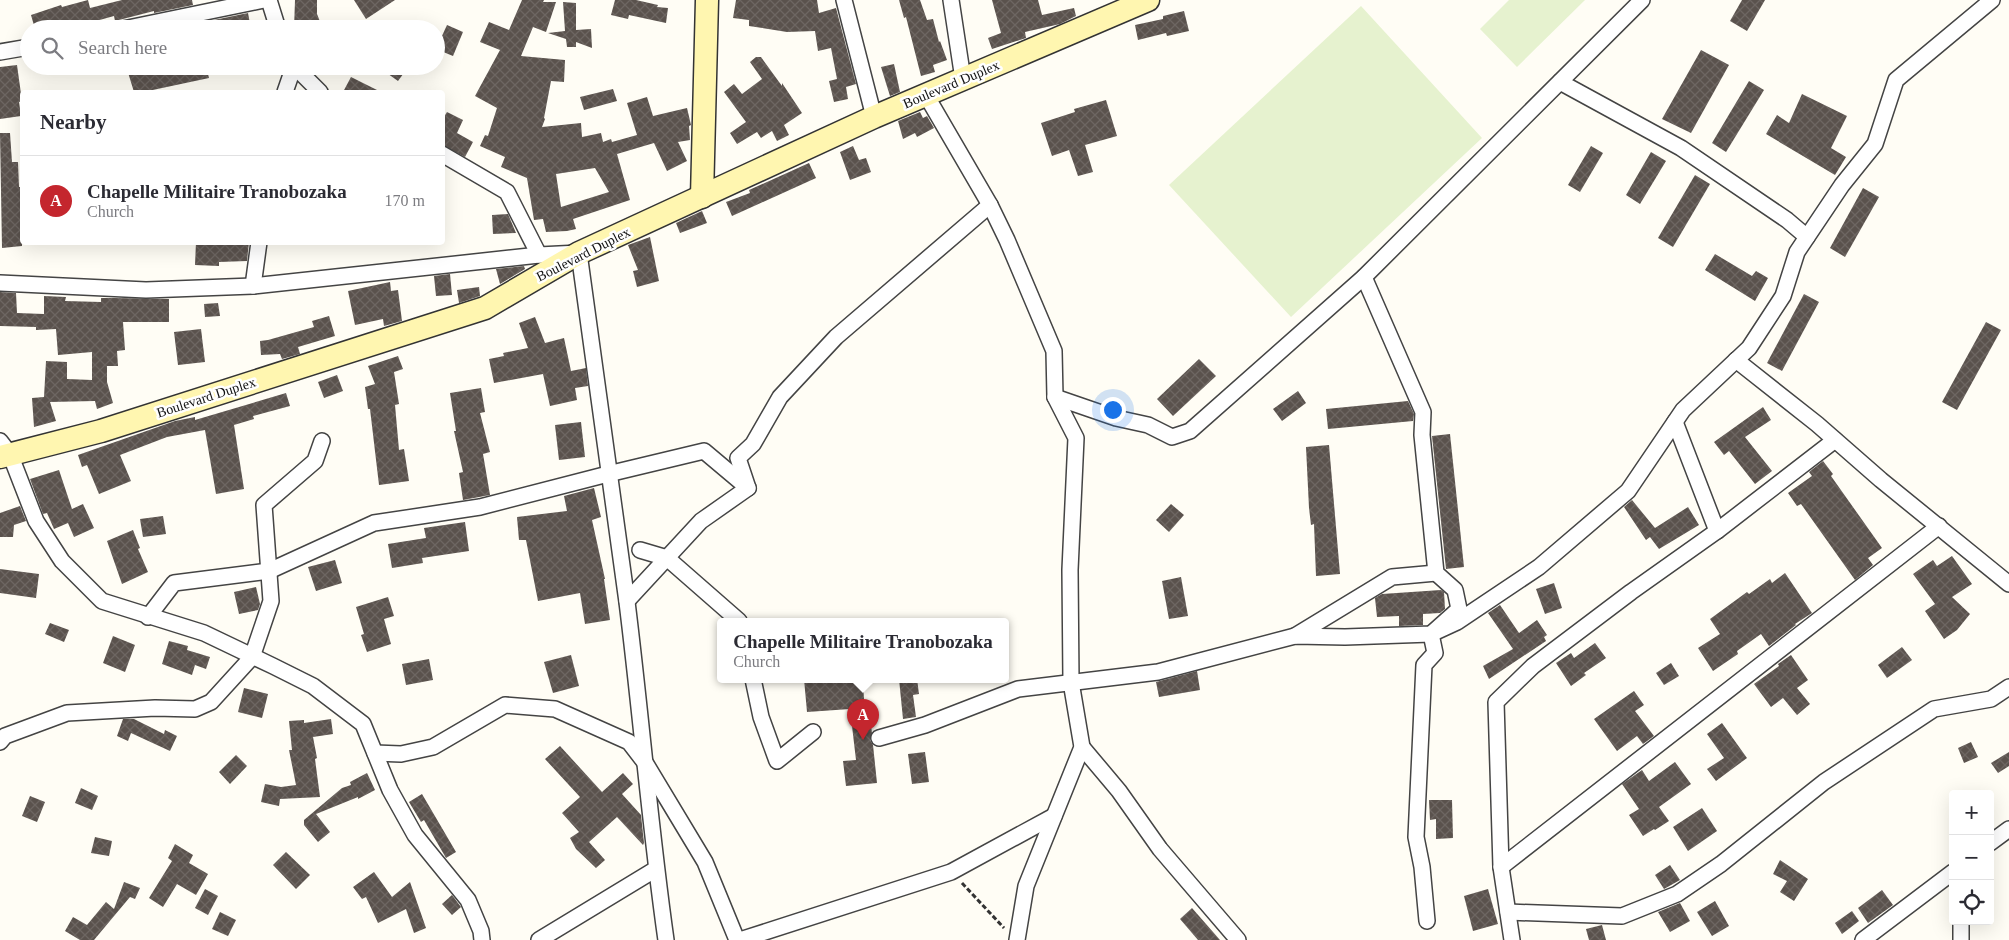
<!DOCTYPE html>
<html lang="en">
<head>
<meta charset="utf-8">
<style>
	body { margin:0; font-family:"Times New Roman",serif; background:#f7f7f7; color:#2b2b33 }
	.controls { position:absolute; right:15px; bottom:15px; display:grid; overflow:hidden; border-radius:5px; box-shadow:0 5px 20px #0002 }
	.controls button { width:45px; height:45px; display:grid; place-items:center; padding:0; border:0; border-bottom:1px solid #e1e1e2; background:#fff; color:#2b2b33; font:25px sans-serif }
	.you { position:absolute; left:1112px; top:409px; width:18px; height:18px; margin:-12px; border:4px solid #fff; border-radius:50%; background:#1a73e8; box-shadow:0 0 0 8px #1a73e833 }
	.badge { display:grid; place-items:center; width:32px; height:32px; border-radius:50%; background:#c4262e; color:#fff; font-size:16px; font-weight:700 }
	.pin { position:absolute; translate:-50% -41px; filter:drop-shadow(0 1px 2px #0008) }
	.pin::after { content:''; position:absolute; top:26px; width:18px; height:15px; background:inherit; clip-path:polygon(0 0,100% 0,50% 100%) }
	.popup { position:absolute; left:717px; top:618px; width:292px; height:65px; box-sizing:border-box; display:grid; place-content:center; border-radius:5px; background:#fff; filter:drop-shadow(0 1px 4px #0005); font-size:16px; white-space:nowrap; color:#7c7c81 }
	.popup b { font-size:19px; color:#2b2b33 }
	.popup::after { content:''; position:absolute; left:50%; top:100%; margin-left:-10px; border:10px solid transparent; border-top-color:#fff }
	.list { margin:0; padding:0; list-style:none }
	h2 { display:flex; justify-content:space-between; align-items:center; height:65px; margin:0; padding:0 20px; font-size:21px }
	h2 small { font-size:16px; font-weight:400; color:#7c7c81 }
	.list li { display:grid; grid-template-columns:32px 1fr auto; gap:15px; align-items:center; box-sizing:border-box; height:90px; padding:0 20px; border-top:1px solid #e1e1e2 }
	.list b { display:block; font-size:19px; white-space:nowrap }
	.list p { margin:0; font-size:16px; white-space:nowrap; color:#7c7c81 }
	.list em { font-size:16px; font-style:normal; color:#7c7c81 }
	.icon { flex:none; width:28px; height:28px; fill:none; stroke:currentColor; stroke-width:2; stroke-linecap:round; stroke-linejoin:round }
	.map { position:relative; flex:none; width:2009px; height:940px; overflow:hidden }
	.search { position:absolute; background:#fff; box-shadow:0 5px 20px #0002; left:20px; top:20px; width:425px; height:55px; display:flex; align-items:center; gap:12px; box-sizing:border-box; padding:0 18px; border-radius:28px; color:#7c7c81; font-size:19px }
	.panel { position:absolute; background:#fff; box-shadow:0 5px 20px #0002; left:20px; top:90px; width:425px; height:155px; border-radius:5px }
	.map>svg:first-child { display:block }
</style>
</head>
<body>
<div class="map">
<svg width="2009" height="940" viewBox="0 0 2009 940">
	<defs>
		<pattern id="building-cross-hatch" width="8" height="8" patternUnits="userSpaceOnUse" patternTransform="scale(1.25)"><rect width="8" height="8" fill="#5a524d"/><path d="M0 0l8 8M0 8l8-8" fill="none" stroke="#6d6662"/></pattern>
	</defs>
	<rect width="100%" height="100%" fill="#fffdf5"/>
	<g fill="#e6f2cf">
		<polygon points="1509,0 1585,0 1517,67 1480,29"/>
		<polygon points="1361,6 1482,138 1291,317 1169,185"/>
	</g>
	<g fill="url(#building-cross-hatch)" fill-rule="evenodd">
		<polygon points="88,0 90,8 122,0 192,0 193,5 154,13 154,11 115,21 114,16 67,29 35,29 31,15 61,5 62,7"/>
		<polygon points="295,0 317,0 317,14 323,29 294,29"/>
		<polygon points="354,0 395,0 366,19"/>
		<path d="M522,0H544L543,2H556L546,32L533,27L521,56L565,60L564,82L551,81L544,118L545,119L542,127L581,123L582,137L601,133L603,142L611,139L612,142L637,135L627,103L647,97L653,116L687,108L691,125L689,126L690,140L678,142L687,161L667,171L654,143L617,154L630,200L573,219L576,229L567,231L546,232L543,219L534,220L527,178L501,167L505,157L480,146L485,135L488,136L497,108L475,96L500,50L480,42L489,22L509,30ZM595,168L609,192L561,207L556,174Z"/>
		<polygon points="615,0 636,0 658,5 657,7 668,8 666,23 629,15 628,19 611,15"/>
		<polygon points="736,0 817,0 819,13 836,8 856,84 846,87 848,99 834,102 829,81 837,79 831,48 818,51 815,31 787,32 749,26 749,20 733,18"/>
		<polygon points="899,0 920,0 927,20 933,19 939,42 940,41 947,60 933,65 935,72 921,76 906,17 904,18"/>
		<polygon points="992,0 1038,0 1042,15 1074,8 1076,16 1060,24 1025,32 1026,38 992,49 988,38 1001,33"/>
		<polygon points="1742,0 1765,0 1747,31 1730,21"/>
		<polygon points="563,2 576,3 576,30 591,29 592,48 576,42 576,47 567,47 566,39 548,33 565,31"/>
		<polygon points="1184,11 1189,31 1167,36 1166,33 1138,40 1135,25 1163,19 1163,16"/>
		<polygon points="248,13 251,29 217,29 214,20"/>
		<polygon points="447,25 463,32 453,56 436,49"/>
		<polygon points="1701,50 1729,65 1691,133 1662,119"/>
		<polygon points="756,57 761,57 782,86 782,83 802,113 784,125 789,135 777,141 772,131 761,138 757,132 737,144 730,133 746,122 724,92 734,84 742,94 762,79 750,62"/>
		<polygon points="894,64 900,92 890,96 881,67"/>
		<polygon points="17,65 22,101 19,102 21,116 0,119 0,67"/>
		<polygon points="126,66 206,66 209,78 148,91 148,92 134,92"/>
		<polygon points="377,66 409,66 398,81"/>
		<polygon points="351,77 381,92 343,92"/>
		<polygon points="1749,81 1764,90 1726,152 1712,143"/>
		<polygon points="613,89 617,101 584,110 580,97"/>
		<polygon points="1802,94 1847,116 1831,148 1846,157 1835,175 1766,134 1777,115 1789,123"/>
		<polygon points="1106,100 1117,136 1085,145 1093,172 1078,176 1069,150 1052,156 1041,123 1075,112 1074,109"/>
		<polygon points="447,112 463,120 457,133 473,142 465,157 442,145 442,120"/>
		<polygon points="920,112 923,118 927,116 934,128 917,137 915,133 903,139 898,121"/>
		<polygon points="0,133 10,133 12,162 18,162 19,187 22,187 22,246 2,248"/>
		<polygon points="853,146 859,160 866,158 871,172 850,180 840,152"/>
		<polygon points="1591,146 1603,153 1580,192 1568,185"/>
		<polygon points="1651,152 1666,161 1640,204 1626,195"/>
		<polygon points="809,163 816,178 732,216 726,202 750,193 749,190"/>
		<polygon points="1695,175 1710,184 1673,247 1658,238"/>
		<polygon points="1863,188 1879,197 1845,257 1830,248"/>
		<polygon points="702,211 707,223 680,233 676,223"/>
		<polygon points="508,214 516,233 493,234 492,215"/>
		<polygon points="650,237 659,281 637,287 633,271 638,270 628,245"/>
		<polygon points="196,242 249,242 247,261 219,262 219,266 195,265"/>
		<polygon points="1715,254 1752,276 1756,271 1768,278 1755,301 1705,270"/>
		<polygon points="524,266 525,269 500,284 496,269"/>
		<polygon points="450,274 452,295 436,296 434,276"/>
		<polygon points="390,282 391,291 398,290 402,321 384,326 383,319 355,325 348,291"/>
		<polygon points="479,287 480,296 459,303 457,290"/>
		<polygon points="0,292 16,293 17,313 44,314 44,296 66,297 65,301 101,302 101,298 114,298 169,299 169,322 123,322 125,350 117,351 118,366 107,366 107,382 113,403 97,409 95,401 50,402 56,421 34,427 32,398 44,397 46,361 67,362 67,379 92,380 92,352 58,355 56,329 36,330 36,327 0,326"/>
		<polygon points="1804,294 1819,302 1782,371 1767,363"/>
		<polygon points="218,303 220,316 205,317 204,304"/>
		<polygon points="329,316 335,336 298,347 300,354 282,359 280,354 261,355 260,341 268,340 314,327 312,321"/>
		<polygon points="535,317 545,343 564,338 571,371 586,368 588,386 575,388 577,400 550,406 543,374 494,383 489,359 504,356 503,353 528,348 519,323"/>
		<polygon points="1986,322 2001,330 1957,410 1942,402"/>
		<polygon points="201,329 205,362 178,365 174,332"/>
		<polygon points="398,356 403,369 394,372 399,404 395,405 399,450 404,449 409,481 379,485 370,409 368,409 365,387 375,384 368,366"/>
		<polygon points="1199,359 1216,376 1173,416 1157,399"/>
		<polygon points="337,375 343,391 324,398 318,382"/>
		<polygon points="481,388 485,412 480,413 490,452 483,454 490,495 463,500 459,473 463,472 454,431 456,431 450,393"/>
		<polygon points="1298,391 1306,403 1282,421 1273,409"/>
		<polygon points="286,393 290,406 253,416 254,419 234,425 244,489 216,494 205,430 167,437 120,455 131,481 99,494 87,465 82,467 78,455 175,421 195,417 195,420"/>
		<polygon points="1408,401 1414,414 1413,421 1328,429 1326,409"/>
		<polygon points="1763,407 1771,420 1745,437 1772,471 1755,484 1729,451 1724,455 1714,442"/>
		<polygon points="581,422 585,457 559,460 555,425"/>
		<polygon points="1450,434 1464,567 1446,569 1432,436"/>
		<polygon points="1329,445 1340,574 1316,576 1314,524 1311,525 1309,508 1306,447"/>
		<polygon points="1823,461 1833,474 1831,476 1882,548 1868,558 1873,565 1855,580 1801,504 1797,506 1788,493 1812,476 1809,472"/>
		<polygon points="59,470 72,509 83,504 94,528 74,537 68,523 54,529 47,513 43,514 30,479"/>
		<polygon points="594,488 601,517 592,520 605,579 604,579 610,620 585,624 580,593 538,601 526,540 519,540 517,517 567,511 564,496"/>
		<polygon points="1632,500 1655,528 1688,507 1699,525 1659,549 1650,537 1646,540 1624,507"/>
		<polygon points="1171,504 1184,515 1169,532 1156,520"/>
		<polygon points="20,506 26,521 14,525 13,537 0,537 0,513"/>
		<polygon points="163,516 166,534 143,537 140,519"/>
		<polygon points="465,522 469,551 422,558 423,563 392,568 388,544 426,538 424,528"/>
		<polygon points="133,530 140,548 138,549 148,572 122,584 107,541"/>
		<polygon points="1952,556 1972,584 1952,597 1970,614 1957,630 1944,639 1925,611 1935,604 1913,574 1933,560 1937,566"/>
		<polygon points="335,560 342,583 316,591 308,567"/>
		<polygon points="0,569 39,574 36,598 0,593"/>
		<polygon points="1785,573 1812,613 1795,624 1796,625 1769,646 1761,634 1737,651 1738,654 1713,671 1698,648 1720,634 1710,619 1747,592 1749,594 1770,579 1772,583"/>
		<polygon points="1181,577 1188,616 1169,619 1162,581"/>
		<polygon points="1554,583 1562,608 1545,614 1536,589"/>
		<polygon points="256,587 260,604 258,610 239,614 234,592"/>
		<polygon points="1441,590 1444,592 1445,609 1440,613 1423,614 1423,625 1399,626 1399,616 1377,617 1375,598 1382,594"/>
		<polygon points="388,597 394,616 384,619 391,644 367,652 361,635 364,634 356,607"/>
		<polygon points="1500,605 1519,633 1537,620 1547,635 1544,637 1546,641 1489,679 1483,666 1513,649 1488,613"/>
		<polygon points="50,623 69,630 64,642 45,634"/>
		<polygon points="113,636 135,645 125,672 103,663"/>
		<polygon points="169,641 188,646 187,650 210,657 206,669 195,665 192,675 162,664"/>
		<polygon points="1595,643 1606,658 1584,673 1586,675 1571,686 1556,663 1571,653 1574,658"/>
		<polygon points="1902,647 1912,660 1887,678 1878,665"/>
		<polygon points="571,655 579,686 553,693 544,662"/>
		<polygon points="1791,655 1808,680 1797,688 1810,704 1797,715 1783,698 1771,707 1754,684 1779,666 1778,664"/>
		<polygon points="429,659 433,680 406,685 402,664"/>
		<polygon points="1671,663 1679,676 1664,685 1656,673"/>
		<polygon points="1197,671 1200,690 1159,697 1156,682"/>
		<polygon points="804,679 863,679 865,720 870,719 872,733 870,740 873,745 877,783 846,786 843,761 856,760 850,709 807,712"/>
		<polygon points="899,679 917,679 919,694 913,695 916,717 903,719"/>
		<polygon points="244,688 268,694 262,718 238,712"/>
		<polygon points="1634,691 1644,705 1635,711 1654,736 1643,744 1637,736 1617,751 1594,719"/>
		<polygon points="123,719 134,719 164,734 165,730 177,736 170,751 131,733 128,741 117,736"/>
		<polygon points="331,719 333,734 313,737 317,758 315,759 320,797 280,799 279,806 261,802 265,784 281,787 296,785 289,750 292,750 289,721 304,720 304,723"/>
		<polygon points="1722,723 1747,758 1716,781 1707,769 1724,758 1707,734"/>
		<polygon points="1971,742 1978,757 1964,763 1958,748"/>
		<polygon points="560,746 602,792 623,773 633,784 622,794 641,815 644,843 643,845 617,817 589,842 605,860 596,868 576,849 570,838 579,832 562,813 580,797 545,759"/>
		<polygon points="925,752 929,782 912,784 908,754"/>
		<polygon points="2009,752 2009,766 1998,773 1991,763"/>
		<polygon points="236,755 247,766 230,784 219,772"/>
		<polygon points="1675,762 1691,784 1659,807 1669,821 1655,830 1654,829 1643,836 1629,815 1639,809 1622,784 1642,770 1649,781"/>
		<polygon points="367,773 375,790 358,799 358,797 316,814 330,832 318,842 304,825 304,820 342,788 351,785 350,782"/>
		<polygon points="81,788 98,796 92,810 75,803"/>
		<polygon points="422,794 456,852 446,858 424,820 421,822 409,802"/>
		<polygon points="30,796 45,802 37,822 22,816"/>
		<polygon points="1429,800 1452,800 1453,838 1436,839 1436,819 1430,820"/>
		<polygon points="1702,808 1717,831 1688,851 1673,827"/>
		<polygon points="95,837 112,841 109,856 91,853"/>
		<polygon points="175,844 193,855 189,863 208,874 196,895 177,884 163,907 149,898 172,861 168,858"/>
		<polygon points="286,852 310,875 296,889 273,865"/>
		<polygon points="1780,860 1808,879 1794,901 1780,892 1787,881 1773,874"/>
		<polygon points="1670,865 1680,880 1664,889 1655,875"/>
		<polygon points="374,872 392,897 410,882 426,928 414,933 406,909 378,923 366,897 362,899 353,887"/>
		<polygon points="124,882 140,888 135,899 130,897 94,940 80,940 65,931 73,917 87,925 106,902 114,909"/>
		<polygon points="205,889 218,896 208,915 195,908"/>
		<polygon points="1488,889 1498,924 1473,931 1464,896"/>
		<polygon points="1882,890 1893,905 1868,923 1858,908"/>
		<polygon points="452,895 461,907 452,915 442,904"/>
		<polygon points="1715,901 1729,926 1712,936 1697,912"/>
		<polygon points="1680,903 1690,921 1670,932 1658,912"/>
		<polygon points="1192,908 1220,940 1198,940 1180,919"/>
		<polygon points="1852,911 1859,921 1842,934 1835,923"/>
		<polygon points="220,912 236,920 228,936 212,929"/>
		<polygon points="1602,925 1606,940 1589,940 1586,929"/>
	</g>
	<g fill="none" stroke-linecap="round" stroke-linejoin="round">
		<defs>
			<g id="street">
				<polyline points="269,0 278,29"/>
				<polyline points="844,0 874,117"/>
				<polyline points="951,0 963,79"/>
				<polyline points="123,29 264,0"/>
				<polyline points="0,52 29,47"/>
				<polyline points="294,66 320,92"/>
				<polyline points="1560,82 1681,148 1787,220 1807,237"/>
				<polyline points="285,92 294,66"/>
				<polyline points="926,95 990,205 1007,240 1054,351 1055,397 1076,438 1070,570 1071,682 1082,747 1026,886 1017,940"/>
				<polyline points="442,154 507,192 539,255"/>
				<polyline points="1364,277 1423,412 1422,435 1436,573 1455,590 1459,609 1431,634 1435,653 1424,665 1416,837 1422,867 1427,921"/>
				<path d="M0,283L146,290L253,286L539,255L579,253C595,370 612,486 627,602C641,714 650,828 666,940"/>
				<polyline points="253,286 259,242"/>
				<polyline points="1736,360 1817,424 1881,480 2009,584"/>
				<polyline points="1055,397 1116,418 1148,425 1172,437 1190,431 1364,277 1642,0"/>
				<polyline points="1675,422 1717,531"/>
				<polyline points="0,441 10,454 36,521 62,561 102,601 204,633 273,666 313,686 363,724 390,790 415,835 468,900 481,931 482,940"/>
				<polyline points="640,550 667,558 739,621"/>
				<polyline points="627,601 701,521 748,488 738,458 753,444 780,397 836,337 990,205"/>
				<polyline points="148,617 174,583 269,571 374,523 480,507 608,474 704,451 748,488"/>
				<polyline points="1295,636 1392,577 1436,573"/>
				<polyline points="753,679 761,717 777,761 813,732"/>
				<polyline points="879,738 925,725 1018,689 1158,672 1295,636 1345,637 1431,634 1457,622 1539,567 1628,491 1683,410 1749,348 1783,296 1797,252 1842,185 1875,144 1896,80 1992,0"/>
				<polyline points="0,742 5,736 67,713 155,708 195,709 211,702 252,657 271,601 264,505 315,461 322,441"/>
				<polyline points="1082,747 1119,791 1160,849 1238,940"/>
				<polyline points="375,753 401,754 433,747 505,705 555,709 629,742 646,764 705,862 737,940"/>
				<polyline points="1990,843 2009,829"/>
				<polyline points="1501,867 1939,526"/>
				<polyline points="1508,912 1622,916 1677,894 1721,864 1824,782 1934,709 1991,699 2009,687"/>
				<polyline points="539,940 656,869"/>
				<polyline points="740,940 951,872 1054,816"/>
				<polyline points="1512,940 1501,867 1496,702 1533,666 1631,592 1717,531 1835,440"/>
				<polyline points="1863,940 1953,872"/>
				<polyline points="1961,940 1961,921"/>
			</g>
			<g id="secondary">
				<polyline points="702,197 707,0"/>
				<polyline points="0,457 101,431 485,308 579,253 874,117 1148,0"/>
			</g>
		</defs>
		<use href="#street" stroke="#444" stroke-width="18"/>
		<use href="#secondary" stroke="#333" stroke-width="25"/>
		<polyline stroke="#333" stroke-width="3" stroke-dasharray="5 2.5" stroke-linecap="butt" points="962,883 1004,928"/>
		<use href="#street" stroke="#fff" stroke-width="15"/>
		<use href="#secondary" stroke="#fff6b0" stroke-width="22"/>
	</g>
	<g text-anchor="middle" stroke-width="5" stroke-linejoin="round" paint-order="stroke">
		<g font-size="14" fill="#111" stroke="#fff">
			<text transform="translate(951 84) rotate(-23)" y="5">Boulevard Duplex</text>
			<text transform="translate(583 254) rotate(-27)" y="5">Boulevard Duplex</text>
			<text transform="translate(206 397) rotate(-18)" y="5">Boulevard Duplex</text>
		</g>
	</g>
</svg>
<div class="controls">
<button>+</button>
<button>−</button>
<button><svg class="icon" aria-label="locate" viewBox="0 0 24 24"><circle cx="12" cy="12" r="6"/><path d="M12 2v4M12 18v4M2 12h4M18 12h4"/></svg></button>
</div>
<div class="you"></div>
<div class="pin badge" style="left:863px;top:740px">A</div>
<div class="popup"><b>Chapelle Militaire Tranobozaka</b>Church</div>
<div class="search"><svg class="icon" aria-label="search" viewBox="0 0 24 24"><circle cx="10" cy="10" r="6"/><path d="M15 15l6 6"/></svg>Search here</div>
<section class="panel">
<h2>Nearby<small></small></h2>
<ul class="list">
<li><span class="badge">A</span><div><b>Chapelle Militaire Tranobozaka</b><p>Church</p></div><em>170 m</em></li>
</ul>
</section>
</div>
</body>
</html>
